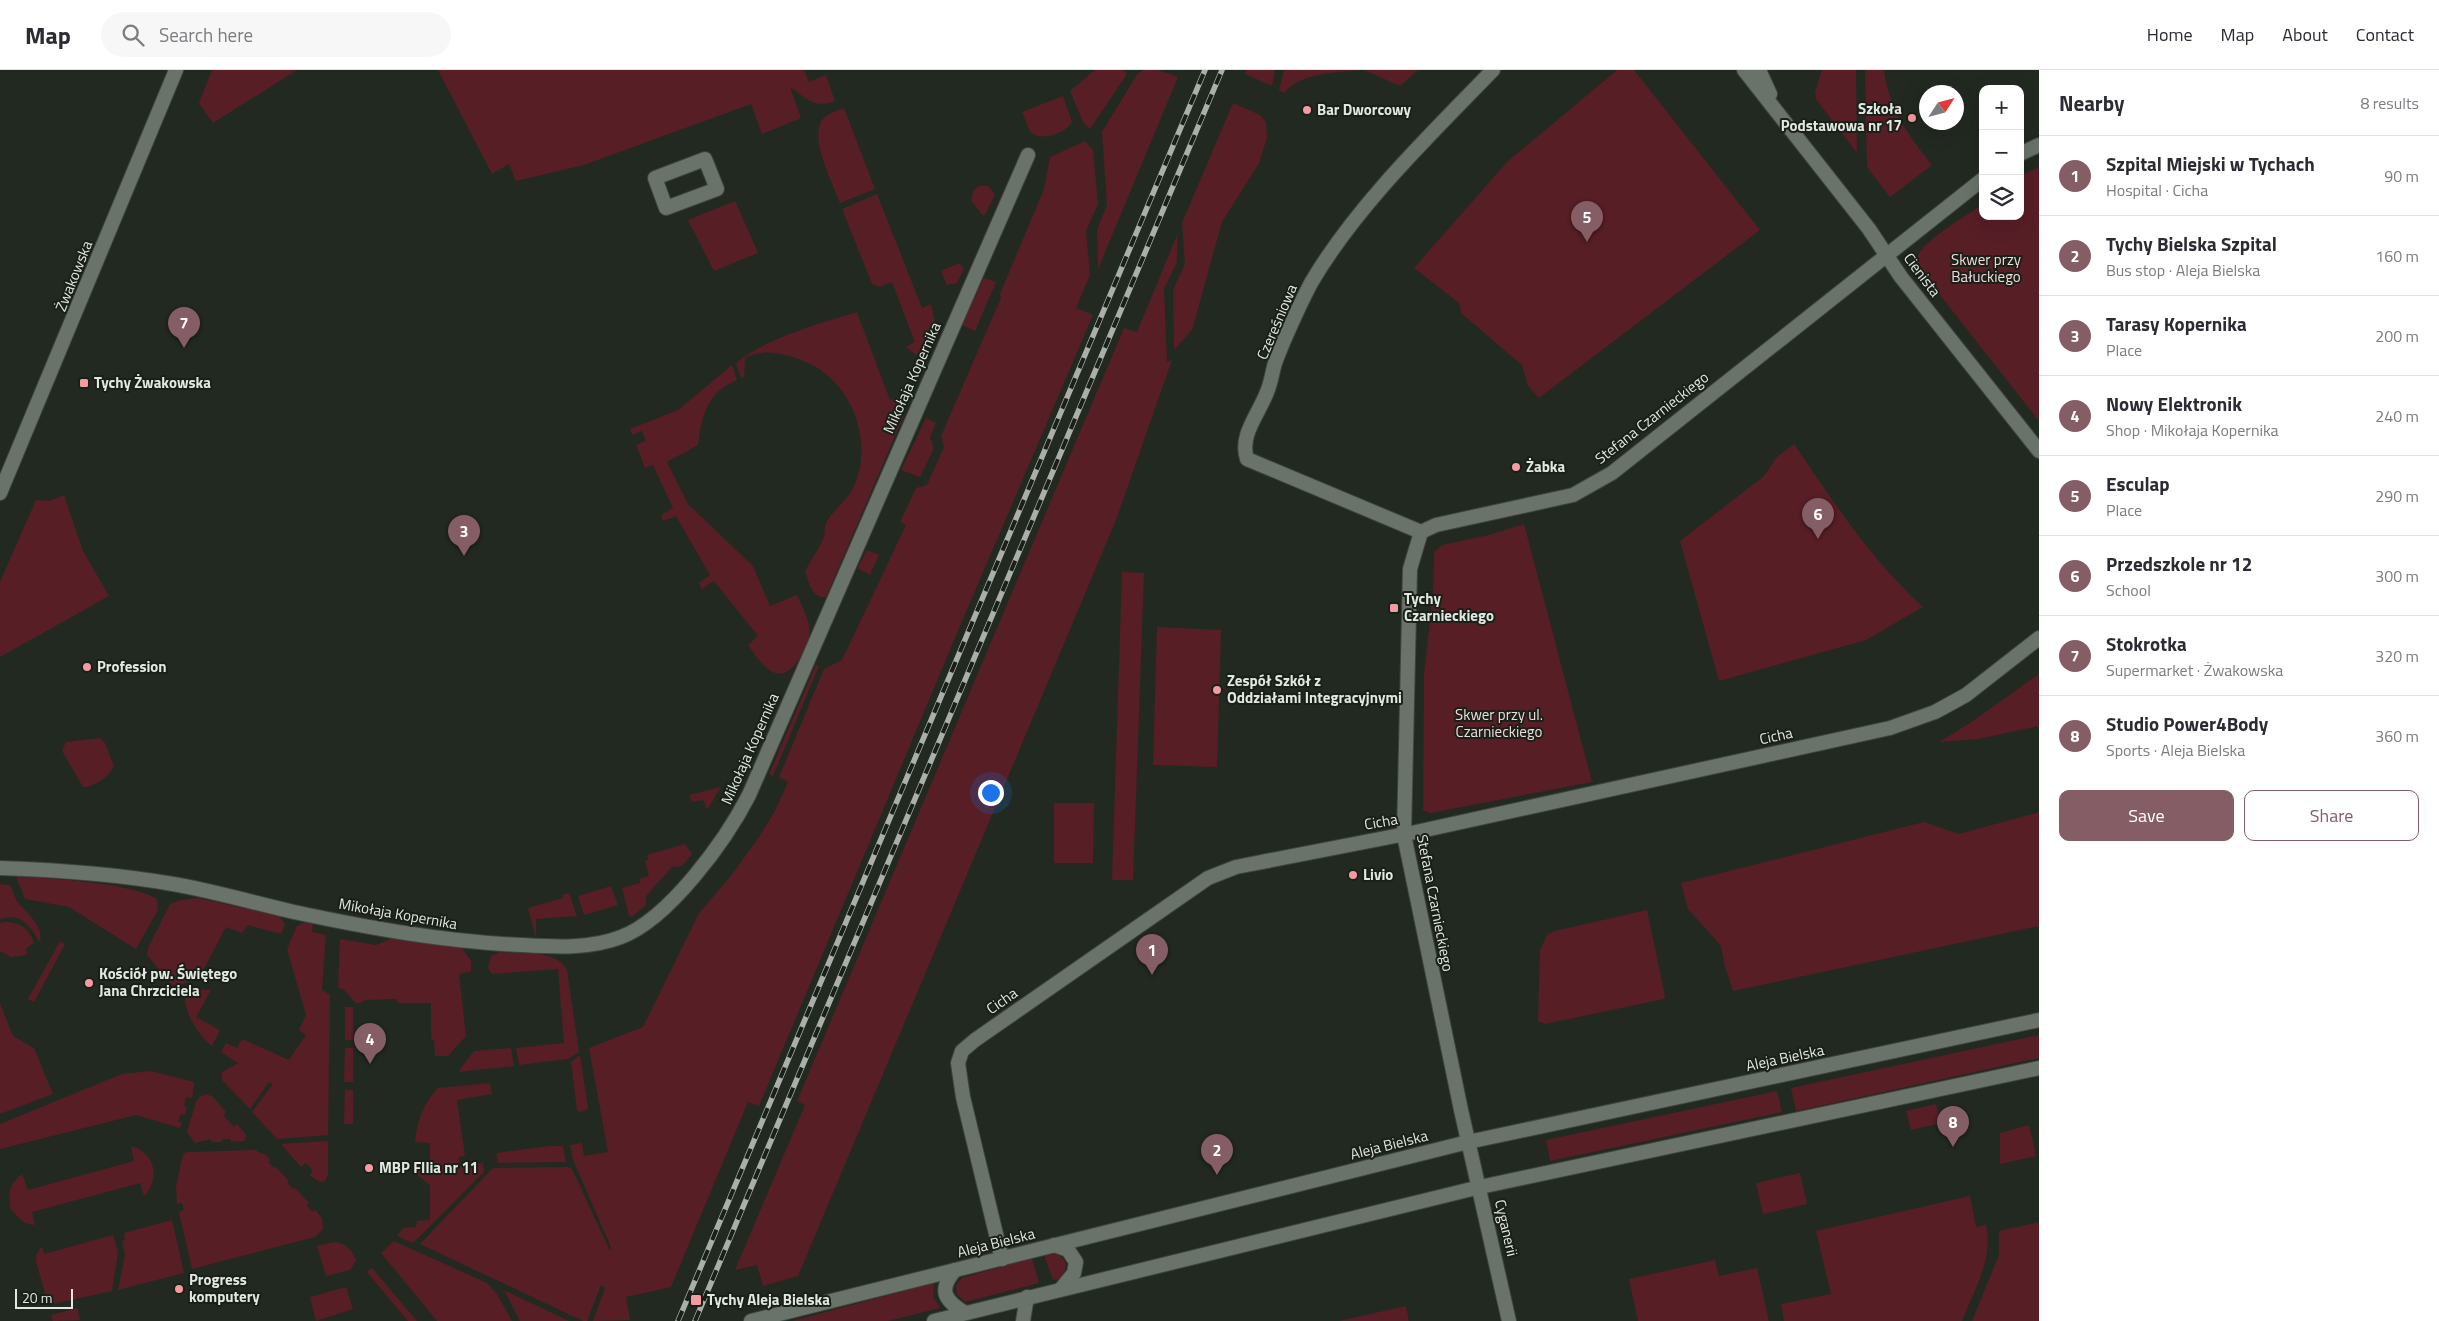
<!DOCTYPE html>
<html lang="en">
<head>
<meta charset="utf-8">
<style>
	body { margin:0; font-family:"Titillium Web",sans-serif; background:#f7f7f7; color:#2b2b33 }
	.controls { position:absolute; right:15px; top:15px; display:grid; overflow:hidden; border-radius:10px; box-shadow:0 5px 20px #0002 }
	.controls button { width:45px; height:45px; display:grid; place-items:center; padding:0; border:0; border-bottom:1px solid #e1e1e2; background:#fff; color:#2b2b33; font:25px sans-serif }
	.compass { position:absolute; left:1919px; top:15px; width:45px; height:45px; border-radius:50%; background:#fff; box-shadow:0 5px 20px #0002; rotate:54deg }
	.scale { position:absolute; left:15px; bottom:12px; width:58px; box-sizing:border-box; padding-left:5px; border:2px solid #e3e7e2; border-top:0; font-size:14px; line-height:18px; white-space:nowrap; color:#e3e7e2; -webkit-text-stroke:4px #192018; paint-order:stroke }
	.you { position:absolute; left:990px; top:722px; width:18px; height:18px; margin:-12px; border:4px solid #fff; border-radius:50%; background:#1a73e8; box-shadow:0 0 0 8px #1a73e833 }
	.badge { display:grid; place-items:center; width:32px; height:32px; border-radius:50%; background:#855d65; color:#fff; font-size:16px; font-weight:700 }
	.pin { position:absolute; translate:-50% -41px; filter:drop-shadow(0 1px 2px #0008) }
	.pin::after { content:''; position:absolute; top:26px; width:18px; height:15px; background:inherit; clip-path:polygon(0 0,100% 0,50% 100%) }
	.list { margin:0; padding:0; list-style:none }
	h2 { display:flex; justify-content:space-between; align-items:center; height:65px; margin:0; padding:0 20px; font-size:21px }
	h2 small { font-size:16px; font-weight:400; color:#7c7c81 }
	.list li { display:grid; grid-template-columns:32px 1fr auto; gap:15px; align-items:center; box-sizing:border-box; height:80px; padding:0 20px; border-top:1px solid #e1e1e2 }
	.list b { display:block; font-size:19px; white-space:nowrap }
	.list p { margin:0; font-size:16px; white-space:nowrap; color:#7c7c81 }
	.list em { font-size:16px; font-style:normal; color:#7c7c81 }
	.actions { display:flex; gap:10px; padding:15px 20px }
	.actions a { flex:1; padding:11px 0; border:1px solid #855d65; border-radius:10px; text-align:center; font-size:18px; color:#855d65 }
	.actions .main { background:#855d65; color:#fff }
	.icon { flex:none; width:28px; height:28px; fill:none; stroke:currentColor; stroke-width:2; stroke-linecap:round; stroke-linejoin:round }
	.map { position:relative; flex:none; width:2039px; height:1251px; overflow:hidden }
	header { display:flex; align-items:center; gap:30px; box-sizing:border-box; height:70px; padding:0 25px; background:#fff; border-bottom:1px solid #e1e1e2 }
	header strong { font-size:24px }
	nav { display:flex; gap:28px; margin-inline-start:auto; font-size:18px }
	.search { width:350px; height:45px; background:#f7f7f7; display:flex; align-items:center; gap:12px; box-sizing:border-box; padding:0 18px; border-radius:28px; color:#7c7c81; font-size:19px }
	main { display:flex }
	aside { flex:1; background:#fff }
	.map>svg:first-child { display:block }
</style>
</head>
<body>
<header>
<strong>Map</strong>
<div class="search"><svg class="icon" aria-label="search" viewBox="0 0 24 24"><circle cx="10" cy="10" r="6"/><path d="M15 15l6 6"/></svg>Search here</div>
<nav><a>Home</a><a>Map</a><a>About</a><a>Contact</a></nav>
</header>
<main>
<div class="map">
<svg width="2039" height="1251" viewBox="0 0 2039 1251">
	<rect width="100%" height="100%" fill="#222921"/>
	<g fill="#571e26">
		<polygon points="212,0 297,0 213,53 199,33"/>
		<path d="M438,0H804L809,12L826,5L835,31C814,39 807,29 790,17L801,48L762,64L751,34L584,95L516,111L509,94L492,104Z"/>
		<polygon points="1095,0 1124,0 1127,4 1090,59 1083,52 1070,21"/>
		<polygon points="1144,0 1158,0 1178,7 1098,199 1097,160 1107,135 1102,62 1138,3"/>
		<polygon points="1246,0 1275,0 1272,16 1245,4"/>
		<path d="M1284,0H1362C1335,3 1302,2 1284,23L1279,20Z"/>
		<polygon points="1364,0 1418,0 1400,16"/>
		<polygon points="1617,0 1634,0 1760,160 1539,328 1528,316 1522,295 1462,244 1459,233 1414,198 1508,91"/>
		<polygon points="1822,0 1856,0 1857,83 1816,29 1815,22"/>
		<path d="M1865,0H1884C1889,40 1908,64 1932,95L1890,127L1867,97Z"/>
		<path d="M1063,26L1072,52C1066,63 1040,73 1030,61C1027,56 1025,48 1022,42Z"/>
		<polygon points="1233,33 1260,45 1266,52 1267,68 1259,93 1222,152 1192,260 1174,280 1173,220 1185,194 1182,153"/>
		<path d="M844,38L875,119L840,133C833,114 808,66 823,49C828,43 837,41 844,38Z"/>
		<polygon points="1085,71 1093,80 1098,134 1086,161 1090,205 1076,238 1093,245 960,556 759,1036 748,1032 671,1217 626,1227 630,1250 593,1251 605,1218 601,1215 587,1251 583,1251 420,1174 493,1098 568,1097 572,1099 610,1181 611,1177 573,1090 570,1075 582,1073 584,1086 608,1082 589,978 643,957 699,843 730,807 757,770 775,741 788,712 779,707 824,599 842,590 906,455 900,452 916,418 927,415 944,377 941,366 1001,228 1000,224 1044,119 1050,87"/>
		<path d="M2039,97V351L1918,197C1916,192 1916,187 1920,182C1931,166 1966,146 1983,134V146H2020V106Z"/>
		<polygon points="979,116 988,116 995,124 985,145 982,145 971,130 974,120"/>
		<polygon points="877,124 922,238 931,234 936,257 929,278 916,285 906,277 915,272 892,212 879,217 872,214 842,139"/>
		<polygon points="735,131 758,183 714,201 688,150"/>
		<polygon points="1177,165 1177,192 1164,219 1167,292 1172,290 1116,450 798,1206 763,1216 757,1195 735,1200 805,1035 797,1031 1124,258 1137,262"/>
		<polygon points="959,193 964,198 957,213 947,215 941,201"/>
		<polygon points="984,208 996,212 975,261 962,255"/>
		<path d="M857,242L890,330L899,327L901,335L898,341L904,345L826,527C812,529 809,512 805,501C811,490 819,479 824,467C825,464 824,460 825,456C830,441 848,431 854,416C874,373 852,312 808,293C789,285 765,277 745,288L744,307L741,308L736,293C770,266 817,255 857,242Z"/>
		<path d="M732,295L737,310C707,322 702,345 698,375L667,392L688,434L753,496L770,536L797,525C802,537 812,553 809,566C805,583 788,616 768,599C760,593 754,583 748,575L758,566L714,511L702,519L699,513L710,505L676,446L663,451L661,445L673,438L653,395L645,398L636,375L646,371L642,361L632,365L630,359L678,340Z"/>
		<polygon points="926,348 936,353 930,367 934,378 920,407 901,400"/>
		<path d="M1794,374C1833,431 1871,490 1923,537L1866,570L1719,611L1680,471L1764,406L1777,387Z"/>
		<polygon points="64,425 83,481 109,526 0,587 0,512 36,430 49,431"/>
		<polygon points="1524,454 1592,712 1430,743 1423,740 1424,604 1433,524 1434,483 1442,475 1489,465"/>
		<polygon points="867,480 879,485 870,505 859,499 858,497"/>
		<polygon points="1122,502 1144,503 1133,810 1112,810"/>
		<polygon points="1157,557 1221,560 1217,697 1153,695"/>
		<polygon points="816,595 819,596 773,706 769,704"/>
		<polygon points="2039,604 2039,656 1978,669 1939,672 1970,653"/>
		<path d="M100,668L105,673L114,696C110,706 93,718 83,717L62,681L66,672Z"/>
		<polygon points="721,717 707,740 703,730 692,732 689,725"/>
		<polygon points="1054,733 1094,733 1093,793 1054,793"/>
		<polygon points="2039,742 2039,856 1733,921 1725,897 1721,876 1688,839 1681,813 1924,752 1959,764"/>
		<polygon points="685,774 692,784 682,796 672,797 646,826 646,835 632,847 629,846 622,818 640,813 639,809 649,806 645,791 648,790 647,785"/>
		<path d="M16,806C50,809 130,812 157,829L158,840L136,879L69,837L25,829Z"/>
		<path d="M0,814L10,815C13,821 15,829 19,834C28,843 44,858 40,872C30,857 22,842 0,849Z"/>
		<polygon points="611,816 618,835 584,845 578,826"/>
		<polygon points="569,823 577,846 536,849 536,868 528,838 563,828 562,825"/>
		<polygon points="198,828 279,846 285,854 281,864 248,855 242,863 226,857 199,908 180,915 172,915 147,885 148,878 170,834 181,830"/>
		<polygon points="1647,840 1665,926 1664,929 1545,954 1538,951 1540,880 1547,865 1555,861"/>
		<path d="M4,852C20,852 29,858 34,873L26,878L27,885L11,887L0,881V853Z"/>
		<polygon points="305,852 313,854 312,862 326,865 322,920 330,925 328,1065 277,1069 252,1042 273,1014 269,1012 250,1039 222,1010 222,1002 238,993 221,982 226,973 237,978 242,969 289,990 306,965 299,960 306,945 287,879 297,856"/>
		<polygon points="393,868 461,877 471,891 471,901 459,904 466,966 448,986 435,986 434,970 431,969 431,933 398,933 397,929 365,930 357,934 343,919 338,918 340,869 376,875"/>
		<polygon points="60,871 65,874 34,932 28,929"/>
		<path d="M500,882C521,884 556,879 567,900L579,982L568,989L519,995L516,978L564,973L558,899L492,904L488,898L491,886Z"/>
		<path d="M193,920H211L196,947L220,960L212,976C201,969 184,942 185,928Z"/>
		<polygon points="0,933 13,966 34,978 53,1024 0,1044"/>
		<rect x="345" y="937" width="8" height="33"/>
		<polygon points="2039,965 2039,988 1796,1041 1791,1018"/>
		<polygon points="345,978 353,978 353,1012 344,1012"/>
		<path d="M511,978L514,996C496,999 479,999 460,1002V999L474,981Z"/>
		<polygon points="580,985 588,1038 585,1041 579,1042 577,1040 571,992"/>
		<polygon points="151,1001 194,1012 192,1028 186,1027 184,1036 187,1037 185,1045 181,1044 178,1051 182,1053 180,1058 136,1045 0,1079 0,1054 122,1004"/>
		<path d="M490,1013L492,1024L457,1030L465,1086L459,1087V1096L483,1093L484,1102L413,1173L397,1166L403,1158L416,1157L417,1151L430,1150V1115L416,1104L415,1098H430V1073L415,1072C417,1051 423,1034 438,1018Z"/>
		<polygon points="345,1020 353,1020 353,1054 344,1054"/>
		<polygon points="1777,1021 1782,1042 1550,1091 1546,1070"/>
		<polygon points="206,1024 212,1026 226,1042 223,1045 234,1057 237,1054 247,1066 244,1071 231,1072 231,1069 222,1069 222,1072 211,1072 211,1069 195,1073 187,1062 196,1032 198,1028"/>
		<polygon points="1936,1034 1941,1053 1911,1060 1906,1041"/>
		<polygon points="2029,1055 2036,1086 2000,1094 2000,1063"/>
		<polygon points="328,1071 328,1104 325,1111 320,1112 309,1105 313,1101 306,1093 301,1097 281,1074"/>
		<path d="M131,1076C155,1082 161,1109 144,1126L140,1113L32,1142L35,1155L25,1153L11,1140C8,1124 9,1114 22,1104L28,1120L134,1091Z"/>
		<polygon points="549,1076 563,1076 566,1092 498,1093 496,1083"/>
		<polygon points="255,1080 266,1085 270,1090 268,1092 274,1098 276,1097 289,1111 287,1113 293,1119 295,1118 309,1133 307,1135 312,1142 315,1140 322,1148 323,1159 315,1167 192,1199 179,1142 184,1140 182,1133 177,1134 176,1116 183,1084 187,1082"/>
		<polygon points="1800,1103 1807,1134 1763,1144 1756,1113"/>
		<path d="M1970,1126L1976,1157L1986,1155C1994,1188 1974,1220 1962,1251H1784L1781,1234L1831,1224L1816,1161Z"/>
		<polygon points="172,1150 184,1203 118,1220 125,1184 122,1171 125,1170 124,1163"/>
		<polygon points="2039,1152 2039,1251 1972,1251 1999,1185 1999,1161"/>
		<polygon points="113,1165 118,1183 112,1221 48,1235 36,1191 36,1185 42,1176 44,1184"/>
		<polygon points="394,1171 487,1213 497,1224 512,1251 437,1251 381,1183"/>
		<path d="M334,1172C344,1172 353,1181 356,1190L350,1200L326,1206L317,1176Z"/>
		<path d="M1055,1184C1068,1188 1069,1200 1059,1209L1053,1210L1044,1185Z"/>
		<polygon points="1032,1188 1039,1213 965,1232 957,1224 956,1215 962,1208"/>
		<polygon points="1715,1190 1719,1206 1757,1198 1769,1251 1638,1251 1629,1209"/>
		<polygon points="372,1198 417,1251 408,1251 367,1202"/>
		<polygon points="934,1213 933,1226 940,1238 888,1251 792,1251"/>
		<polygon points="346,1217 353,1239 316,1251 310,1227"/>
		<polygon points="504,1220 569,1251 520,1251"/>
		<polygon points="1406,1236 1409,1251 1339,1251"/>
		<polygon points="77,1238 80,1250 53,1251 51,1245"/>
	</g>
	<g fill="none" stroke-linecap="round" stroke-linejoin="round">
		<defs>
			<polygon id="pedestrian" points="705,89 717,119 666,138 655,108"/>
			<g id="minor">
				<polyline points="1744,0 1869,159 1901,207 2039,381"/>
				<polyline points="1759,0 1770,24"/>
				<polyline points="2020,84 2039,75"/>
				<path d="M1421,462L1247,389C1239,365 1259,344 1267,322C1271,313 1272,303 1275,293C1283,271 1300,234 1311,213C1356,136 1431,64 1493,0"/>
				<path d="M0,798C58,800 116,804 173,814C214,821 254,833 294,842C369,858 446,872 523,875C556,877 590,879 621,867C669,849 726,770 749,725L1028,85"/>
				<polyline points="1002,1189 963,1027 958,993 962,981 975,970 1208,808 1236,797 1416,762 1890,658 1935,642 1966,625 2039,568"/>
				<polyline points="1023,1251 1027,1227"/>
				<polyline points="1509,1251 1461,1040 1404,765 1410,499 1421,462 1436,455 1573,425 1612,403 1983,109"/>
			</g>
			<polyline id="tertiary" points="0,423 176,0"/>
			<g id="secondary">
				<polyline points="1054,1175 1068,1180 1076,1192 1074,1203 1061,1219"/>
				<path d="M955,1200C938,1220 944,1230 965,1243"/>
				<polyline points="751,1251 1468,1072 2039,950"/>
				<polyline points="934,1251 1480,1117 2039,998"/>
			</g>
		</defs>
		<use href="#pedestrian" stroke="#3f453e" stroke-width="16"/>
		<use href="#minor" stroke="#3f453e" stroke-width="16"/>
		<use href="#tertiary" stroke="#3f453e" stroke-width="16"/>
		<use href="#secondary" stroke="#3f453e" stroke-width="16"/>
		<use href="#pedestrian" stroke="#6a7369" stroke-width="14"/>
		<use href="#minor" stroke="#6a7369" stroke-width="14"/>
		<use href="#tertiary" stroke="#6a7369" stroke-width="14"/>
		<use href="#secondary" stroke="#6a7369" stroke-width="14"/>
		<defs>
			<g id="rail">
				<polyline points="678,1251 1205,0"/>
				<polyline points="695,1251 1222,0"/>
			</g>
		</defs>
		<use href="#rail" stroke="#aaafa9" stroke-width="5.5"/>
		<use href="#rail" stroke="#192018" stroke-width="4" stroke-dasharray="11" stroke-linecap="butt"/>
	</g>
	<g fill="#f49aa2" stroke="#192018" stroke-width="2">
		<circle cx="1307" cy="40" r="5"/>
		<circle cx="1912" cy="48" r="5"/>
		<rect x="79" y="308" width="10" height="10" rx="2.5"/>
		<circle cx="1516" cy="397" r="5"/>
		<rect x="1389" y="533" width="10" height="10" rx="2.5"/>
		<circle cx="87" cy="597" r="5"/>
		<circle cx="1217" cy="620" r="5"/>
		<circle cx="1353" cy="805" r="5"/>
		<circle cx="89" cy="913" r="5"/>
		<circle cx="369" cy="1098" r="5"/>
		<circle cx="179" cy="1219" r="5"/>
		<rect x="690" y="1224" width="12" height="12" rx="2.5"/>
	</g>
	<g text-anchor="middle" stroke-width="4" stroke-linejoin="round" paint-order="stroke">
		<g font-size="15" font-weight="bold" fill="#e3e7e2" stroke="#192018" text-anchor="start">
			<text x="1902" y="44" text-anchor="end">Szkoła<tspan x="1902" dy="17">Podstawowa nr 17</tspan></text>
			<text x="1317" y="45">Bar Dworcowy</text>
			<text x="94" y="318">Tychy Żwakowska</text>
			<text x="1526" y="402">Żabka</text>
			<text x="1404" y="534">Tychy<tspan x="1404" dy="17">Czarnieckiego</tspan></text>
			<text x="97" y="602">Profession</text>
			<text x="1227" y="616">Zespół Szkół z<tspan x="1227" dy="17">Oddziałami Integracyjnymi</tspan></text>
			<text x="1363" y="810">Livio</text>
			<text x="99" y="909">Kościół pw. Świętego<tspan x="99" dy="17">Jana Chrzciciela</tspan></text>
			<text x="379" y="1103">MBP FIlia nr 11</text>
			<text x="189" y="1215">Progress<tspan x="189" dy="17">komputery</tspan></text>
			<text x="707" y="1235">Tychy Aleja Bielska</text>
		</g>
		<g font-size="15" fill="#f2dbdc" stroke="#192018">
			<text x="1986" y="195">Skwer przy<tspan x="1986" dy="17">Bałuckiego</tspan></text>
			<text x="1499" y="650">Skwer przy ul.<tspan x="1499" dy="17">Czarnieckiego</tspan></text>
		</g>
		<g font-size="15" fill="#e3e7e2" stroke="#192018">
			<text transform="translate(1922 205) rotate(53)" y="5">Cienista</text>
			<text transform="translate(74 206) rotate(-68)" y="5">Żwakowska</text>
			<text transform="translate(1277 252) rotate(-67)" y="5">Czereśniowa</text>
			<text transform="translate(912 308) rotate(-66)" y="5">Mikołaja Kopernika</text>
			<text transform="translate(1652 348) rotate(-38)" y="5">Stefana Czarnieckiego</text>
			<text transform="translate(1776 666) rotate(-12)" y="5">Cicha</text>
			<text transform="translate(750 679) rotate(-66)" y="5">Mikołaja Kopernika</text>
			<text transform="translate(1381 752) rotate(-10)" y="5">Cicha</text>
			<text transform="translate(1435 833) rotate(79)" y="5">Stefana Czarnieckiego</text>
			<text transform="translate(398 844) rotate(10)" y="5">Mikołaja Kopernika</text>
			<text transform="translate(1002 931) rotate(-35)" y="5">Cicha</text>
			<text transform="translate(1785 988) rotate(-12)" y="5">Aleja Bielska</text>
			<text transform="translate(1389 1075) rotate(-14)" y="5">Aleja Bielska</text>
			<text transform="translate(1506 1158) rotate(77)" y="5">Cyganerii</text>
			<text transform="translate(996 1173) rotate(-14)" y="5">Aleja Bielska</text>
		</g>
	</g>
</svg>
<div class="controls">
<button>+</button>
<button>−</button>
<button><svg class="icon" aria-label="layers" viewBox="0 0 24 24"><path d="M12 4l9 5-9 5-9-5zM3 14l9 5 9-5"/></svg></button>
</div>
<svg class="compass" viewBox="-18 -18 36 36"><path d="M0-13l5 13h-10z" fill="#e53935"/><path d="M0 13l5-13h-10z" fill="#7c7c81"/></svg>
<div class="scale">20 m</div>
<div class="you"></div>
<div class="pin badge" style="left:1152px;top:905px">1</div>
<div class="pin badge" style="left:1217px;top:1105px">2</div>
<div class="pin badge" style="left:464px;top:486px">3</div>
<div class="pin badge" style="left:370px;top:994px">4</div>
<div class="pin badge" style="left:1587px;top:172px">5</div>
<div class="pin badge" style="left:1818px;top:469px">6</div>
<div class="pin badge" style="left:184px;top:278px">7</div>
<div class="pin badge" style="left:1953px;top:1077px">8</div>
</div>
<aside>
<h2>Nearby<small>8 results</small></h2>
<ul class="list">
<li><span class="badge">1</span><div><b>Szpital Miejski w Tychach</b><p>Hospital · Cicha</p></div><em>90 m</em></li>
<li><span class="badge">2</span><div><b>Tychy Bielska Szpital</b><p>Bus stop · Aleja Bielska</p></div><em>160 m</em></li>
<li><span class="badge">3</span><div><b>Tarasy Kopernika</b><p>Place</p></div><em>200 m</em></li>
<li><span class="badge">4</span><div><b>Nowy Elektronik</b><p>Shop · Mikołaja Kopernika</p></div><em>240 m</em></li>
<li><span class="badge">5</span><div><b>Esculap</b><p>Place</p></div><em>290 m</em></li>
<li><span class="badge">6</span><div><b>Przedszkole nr 12</b><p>School</p></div><em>300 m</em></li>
<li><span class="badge">7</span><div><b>Stokrotka</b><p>Supermarket · Żwakowska</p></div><em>320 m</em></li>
<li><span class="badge">8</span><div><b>Studio Power4Body</b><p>Sports · Aleja Bielska</p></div><em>360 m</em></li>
</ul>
<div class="actions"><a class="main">Save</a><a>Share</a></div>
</aside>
</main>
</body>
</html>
